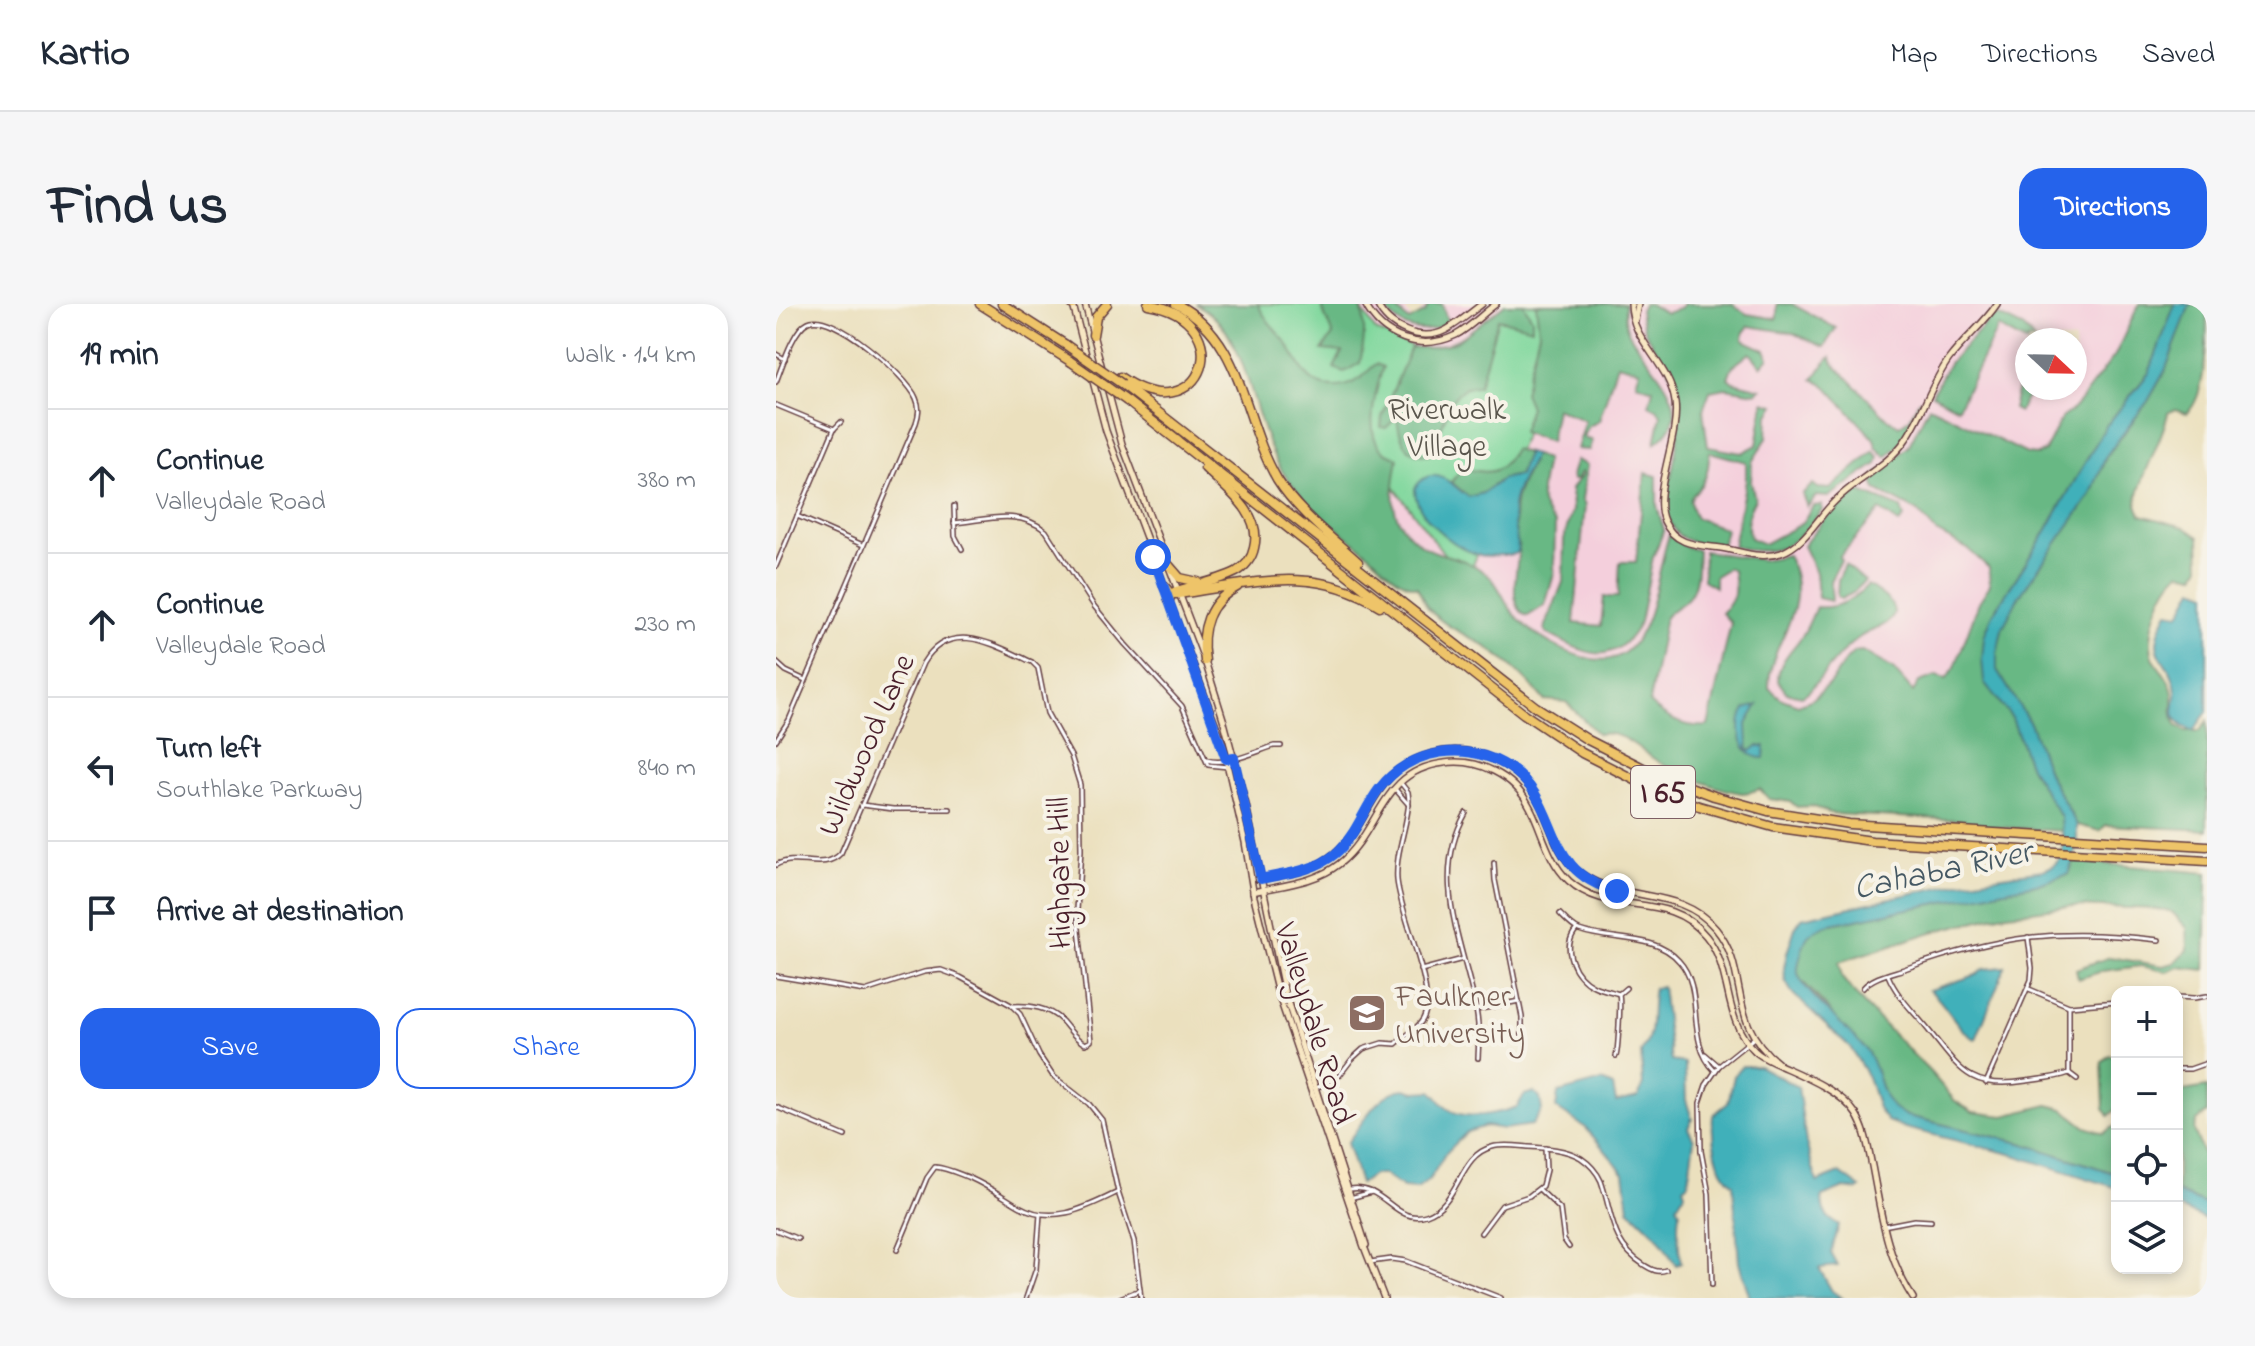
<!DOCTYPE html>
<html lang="en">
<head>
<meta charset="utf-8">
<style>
	body { margin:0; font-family:"Indie Flower",sans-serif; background:#f6f6f7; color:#1f2937 }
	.controls { position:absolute; right:24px; bottom:24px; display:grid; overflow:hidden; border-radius:16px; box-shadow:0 4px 12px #0003 }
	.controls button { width:72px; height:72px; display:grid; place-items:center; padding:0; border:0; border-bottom:2px solid #e0e1e3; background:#fff; color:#1f2937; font:40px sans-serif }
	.compass { position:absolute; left:1239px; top:24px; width:72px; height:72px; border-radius:50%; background:#fff; box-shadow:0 4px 12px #0003; rotate:112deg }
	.stop { position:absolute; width:24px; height:24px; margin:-18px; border:6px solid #2563eb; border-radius:50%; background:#fff }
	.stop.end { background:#2563eb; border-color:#fff; box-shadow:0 2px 8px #0008 }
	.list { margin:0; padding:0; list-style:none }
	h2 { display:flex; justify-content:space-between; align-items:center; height:104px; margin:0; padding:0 32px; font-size:34px }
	h2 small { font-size:26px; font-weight:400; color:#747a83 }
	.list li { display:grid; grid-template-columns:52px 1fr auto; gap:24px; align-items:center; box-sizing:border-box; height:144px; padding:0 32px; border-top:2px solid #e0e1e3 }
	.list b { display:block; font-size:30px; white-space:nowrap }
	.list p { margin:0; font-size:26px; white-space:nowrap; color:#747a83 }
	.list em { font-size:26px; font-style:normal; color:#747a83 }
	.actions { display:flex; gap:16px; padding:24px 32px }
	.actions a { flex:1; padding:18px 0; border:2px solid #2563eb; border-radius:24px; text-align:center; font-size:28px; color:#2563eb }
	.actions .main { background:#2563eb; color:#fff }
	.icon { flex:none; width:44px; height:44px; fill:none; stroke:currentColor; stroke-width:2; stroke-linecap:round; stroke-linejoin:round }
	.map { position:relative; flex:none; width:1431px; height:994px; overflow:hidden; border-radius:24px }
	header { display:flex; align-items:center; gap:48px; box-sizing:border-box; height:112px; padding:0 40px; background:#fff; border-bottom:2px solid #e0e1e3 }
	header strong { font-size:38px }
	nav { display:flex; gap:44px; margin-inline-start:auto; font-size:28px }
	.intro { display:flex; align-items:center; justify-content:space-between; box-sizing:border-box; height:192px; padding:0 48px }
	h1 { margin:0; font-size:56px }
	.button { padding:20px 36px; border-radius:24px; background:#2563eb; color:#fff; font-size:28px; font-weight:700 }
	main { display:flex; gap:48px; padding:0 48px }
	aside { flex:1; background:#fff; border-radius:24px; box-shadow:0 4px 12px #0003 }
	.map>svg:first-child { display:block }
</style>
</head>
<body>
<header>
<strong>Kartio</strong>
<nav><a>Map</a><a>Directions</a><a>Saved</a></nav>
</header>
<div class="intro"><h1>Find us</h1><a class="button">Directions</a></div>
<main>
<aside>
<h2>19 min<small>Walk · 1.4 km</small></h2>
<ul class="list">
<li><svg class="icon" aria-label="ahead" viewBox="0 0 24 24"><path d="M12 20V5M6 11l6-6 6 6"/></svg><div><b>Continue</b><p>Valleydale Road</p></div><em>380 m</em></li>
<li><svg class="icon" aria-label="ahead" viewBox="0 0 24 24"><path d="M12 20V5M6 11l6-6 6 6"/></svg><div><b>Continue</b><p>Valleydale Road</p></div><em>230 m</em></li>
<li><svg class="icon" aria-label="left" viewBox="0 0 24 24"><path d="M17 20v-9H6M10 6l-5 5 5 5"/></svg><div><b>Turn left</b><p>Southlake Parkway</p></div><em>840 m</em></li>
<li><svg class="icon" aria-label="arrive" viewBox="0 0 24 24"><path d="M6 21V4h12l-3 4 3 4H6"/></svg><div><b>Arrive at destination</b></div></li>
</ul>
<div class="actions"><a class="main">Save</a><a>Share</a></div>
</aside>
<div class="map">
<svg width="1431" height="994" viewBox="0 0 1431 994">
	<rect width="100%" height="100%" fill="#f7f3e8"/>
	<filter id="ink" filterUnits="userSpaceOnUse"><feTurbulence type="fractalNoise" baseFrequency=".0125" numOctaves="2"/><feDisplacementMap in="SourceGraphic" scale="16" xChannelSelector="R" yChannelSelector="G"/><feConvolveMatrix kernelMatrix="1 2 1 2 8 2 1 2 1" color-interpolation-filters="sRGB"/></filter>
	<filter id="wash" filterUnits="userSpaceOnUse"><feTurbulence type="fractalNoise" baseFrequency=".006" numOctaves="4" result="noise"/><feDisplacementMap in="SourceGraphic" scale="32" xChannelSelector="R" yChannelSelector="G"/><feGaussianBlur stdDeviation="1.8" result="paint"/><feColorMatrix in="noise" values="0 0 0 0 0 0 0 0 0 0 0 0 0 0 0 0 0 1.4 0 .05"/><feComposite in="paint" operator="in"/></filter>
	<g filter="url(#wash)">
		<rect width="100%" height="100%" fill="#ebe0be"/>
		<path fill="#f4cfdc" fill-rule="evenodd" d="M467,0H626L637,18L651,0H1383L1177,391L963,451L690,308L584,178ZM1251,36H1299V84H1251Z"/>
		<polygon fill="#7fd79c" stroke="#647b64" stroke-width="2" points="459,0 582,0 600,27 651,49 706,24 746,0 800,0 690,279 557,102"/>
		<g fill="#67b884" stroke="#586c58" stroke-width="2">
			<path d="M420,0H482C488,16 501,26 511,40C525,60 530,83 558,83C566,83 575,81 582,76C589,72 593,65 600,60L607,63C601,82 588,128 605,145C609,149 617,151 622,154C619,175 612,201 625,220C652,259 678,245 708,268C724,279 727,298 740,312C760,336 819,370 848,349C878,328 881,265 893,231L908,242L922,246C921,265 923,289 904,301C897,306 895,306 889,313L873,399C891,415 908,424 932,422L955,319L946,309C960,295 960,286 957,267L952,264L939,272V283L927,276L928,247L987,256L1011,251C1040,308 992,334 993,384L1006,395L1022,401L1037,395L1056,377L1070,356L1078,348L1086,347L1117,365L1137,388L1143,378L1160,372L1170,375L1179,363L1203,298L1214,281L1213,264L1192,245L1160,228L1141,207L1100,186L1096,174L1132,143L1153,102L1251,150L1261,151L1269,147L1286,113L1297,106L1339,51L1363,0H1399L1373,69L1330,122L1266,234L1217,310L1208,333L1218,391L1236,414L1254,463L1285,513L1287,527L1202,522L1187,516L1057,510L1036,502L1021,503L1015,498L993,495L984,485C978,487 972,489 966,489C943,486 903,470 883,458C862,446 848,426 822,430L790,398L768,396C749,373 722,348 695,334C680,326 665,319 653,305C647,299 646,291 641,283C619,279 609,263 592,249C562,225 529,202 508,170C473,118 477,29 420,0Z"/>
			<path d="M548,0H584C591,19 588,39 584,59L568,68L558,64L566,48L546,46L557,31L546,5Z"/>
			<path d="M606,0H615L633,17L649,8L653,0H666L672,19C647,34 621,25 606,0Z"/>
			<path d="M729,0H747L756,14V24L722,15L703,82L690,83C675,93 674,102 668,117C665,127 659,133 660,143L653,151C629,153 623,132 621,113L610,124L605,123L606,113L635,43L653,44L680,38Z"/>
			<path d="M760,0H849C849,8 848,18 851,25C865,58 931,104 879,139L885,111L881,105L873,101L877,85L860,79L864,66L841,60L823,117L813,122L807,132L809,135L816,136L813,146L801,145L809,117L780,104L774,138L746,128L754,103L748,89L763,28Z"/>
			<path d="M867,0H873L890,9L903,5L908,0H956L971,10L1001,15V0H1016L1060,24L1048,43L1017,29L973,22L968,28L967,36L989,46L993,54L985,62L974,49L956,63L952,74L957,78L985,85L979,89L950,84L934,87L927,106L932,143L966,149L981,141L988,98L999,101L992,112L991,134L976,158L975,178L979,195C972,205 970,222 974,234L988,240L1025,220L1037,202L1046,201V206C1018,242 1003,255 957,242L970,176V158L934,148C932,156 933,167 929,174C920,195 907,187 920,214L950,225L946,241C914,240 892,237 890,198C898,155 913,107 893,65C880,40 868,40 864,6Z"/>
			<path d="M1414,0H1431C1431,31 1431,92 1411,109L1399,105L1392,109C1387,135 1361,179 1361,199C1361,202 1364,208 1365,211L1408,223L1423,233L1424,262L1419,271L1405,268C1386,279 1369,331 1377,353C1381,364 1393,372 1396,385C1400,400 1393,405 1400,421L1409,427H1424L1431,417V526L1330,521L1324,527L1301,521L1273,471L1255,421L1221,366V349L1226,325L1243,292L1314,192L1330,153L1372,97L1389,67Z"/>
			<polygon points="1223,12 1248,24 1258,36 1251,36 1251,39 1222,23 1182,104 1156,90 1173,59 1216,13"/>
			<polygon points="1251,44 1251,84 1256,84 1243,108 1237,105"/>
			<path d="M1055,53L1056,58L1112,115L1123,122L1134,114L1143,96L1147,98L1126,139L1110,153L1100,143L1098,135L1050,82L1037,75C1045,69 1046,58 1055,53Z"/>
			<path d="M738,145L751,149L743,171L726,175L707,189L693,193L675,178L686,165C714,168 722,174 738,145Z"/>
			<polygon points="1098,147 1103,153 1101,160 1052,193 1040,192 1031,203 1026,190 1037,180 1042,184 1054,185"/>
			<path d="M758,151L770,155C766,184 757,197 779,220L778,270L769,301L752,312C730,304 742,263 743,243C739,236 740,232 739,224C735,188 746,182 758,151Z"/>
			<path d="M800,156L811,161L806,196L809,202L798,319L825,322L828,293H842L844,258H860L869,169L881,172V202L888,226L877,253L864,318C838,367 808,349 770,329L769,324L787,278L788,235L796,206L795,185L807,170L805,168L800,176H796L795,171Z"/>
			<polygon points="1080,186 1125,204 1128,214 1123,219 1104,206 1063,253 1065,256 1054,277 1056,294 1055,297 1042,294 1040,269 1027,242 1056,205"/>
			<polygon points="1069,260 1089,277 1077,289 1065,295 1061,292 1062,276"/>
			<path d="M1092,281C1100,287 1117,296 1118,308C1118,321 1093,326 1084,333C1064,347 1049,370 1032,388L1026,392L1011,389L1002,377C1002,357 1016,347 1026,332C1032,323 1036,312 1040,303C1063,305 1076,296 1092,281Z"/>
			<polygon points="1298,557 1431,569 1429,666 1402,663 1392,668 1365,662 1327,667 1302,675 1300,665 1334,653 1387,662 1398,659 1412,646 1411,624 1397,609 1382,605 1295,602 1224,611 1156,628 1063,658 1066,674 1083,695 1155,769 1179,797 1197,808 1228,812 1272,801 1287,805 1310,823 1327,829 1341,821 1341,870 1245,839 1131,812 1118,806 1110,797 1102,774 1049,701 1023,674 1021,666 1027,636 1032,629 1050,621 1265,579 1293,570"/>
			<polygon points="1333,751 1341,752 1341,804 1333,812 1328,804 1326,758"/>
			<polygon points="1431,783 1431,809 1421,817 1418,826 1431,860 1431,901 1401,888 1401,788"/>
		</g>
		<g fill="#40b0ba" stroke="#456872" stroke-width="2">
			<path d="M1399,0H1414L1389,67L1372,97L1330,152L1314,192L1243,292L1226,325L1221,349V366L1255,421L1273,471L1301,521V541L1293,570L1265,579L1050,621C1032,629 1029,632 1025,651C1023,657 1021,663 1022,669C1025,686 1078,729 1091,747C1107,772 1100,799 1131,812L1245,839L1341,870V884L1235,850L1129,824L1111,817L1102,804L1092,773L1074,743L1016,689L1009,676L1008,664L1011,649L1019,624L1026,614L1187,578L1267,566L1277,562L1284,555L1287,541L1285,513L1254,463L1236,414L1208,378L1206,355L1208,333L1217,310L1266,234L1330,122L1373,69Z"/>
			<path d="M751,149L758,151C751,168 738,185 737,204C736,219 742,234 742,248C736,252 732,251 725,251C716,252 708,253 700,250C675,241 638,211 639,184C657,155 680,185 693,193L707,189L726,175L743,171Z"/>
			<path d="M1418,284L1431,289V408L1417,427L1406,422L1398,413C1397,404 1401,395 1400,387C1396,350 1365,357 1392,308L1404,310Z"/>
			<path d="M982,401L971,420L972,445L975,447L981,442H989L988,454C965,455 958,422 969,405Z"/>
			<path d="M1229,663L1200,735C1184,731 1169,697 1153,686L1200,671L1208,665Z"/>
			<path d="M886,682L895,757L909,759L910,796L916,815L912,824L918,836L912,879L907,883L909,889L901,902L904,907C900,916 903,948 905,959L900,961L881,932L853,905L848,869L810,824L780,804L782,789L826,777L837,782L840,798L862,793L867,782L865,748C880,729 873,707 878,684Z"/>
			<path d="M966,762H983L1022,783L1030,839L1041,878L1064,869L1085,884L1082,886L1068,884L1046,893C1046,907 1050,914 1063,921L1055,949L1062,962L1043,964L1056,987L1066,994H974L963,959L957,880C939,865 935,834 937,811L952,799L958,772Z"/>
			<path d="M629,785L639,788L655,787C662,792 665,800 672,805C690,817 721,810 741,803L748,791L758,788L764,794L766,806L756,821L728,825L710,822L691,828L669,850L654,875L641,885L627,884L608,871H597L584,880L571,839C586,820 602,787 629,785Z"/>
			<polygon points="1401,888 1431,901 1431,916 1401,903"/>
		</g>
	</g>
	<g filter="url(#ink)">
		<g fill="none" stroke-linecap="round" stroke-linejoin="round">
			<defs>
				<g id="street">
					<polyline points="0,50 9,55"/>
					<path d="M0,78C6,63 17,25 32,18C56,6 131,72 140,94C144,103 143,110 140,119L13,416L0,436"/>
					<polyline points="0,101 58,125"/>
					<polyline points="178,202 179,232 186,245"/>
					<polyline points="21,212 87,241"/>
					<path d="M178,219C211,216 242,204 270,227L318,302L349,340L406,402L432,461L452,463L458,454"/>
					<polyline points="0,262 58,125 65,118"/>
					<polyline points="0,358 10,367 29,376"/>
					<path d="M431,456C451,462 479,448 498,442H505"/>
					<polyline points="620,486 633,501"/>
					<polyline points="86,501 117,505 174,505"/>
					<path d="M690,509C653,574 687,638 700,705C703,721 703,738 702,754"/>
					<polyline points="718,559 719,576 746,713 746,731"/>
					<path d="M0,561C21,549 48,568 65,549L147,359C174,313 220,342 256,358L262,364L271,409L295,452L304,481L305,546L301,606L315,737L309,740C299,735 294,726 286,717C272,703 254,701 236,702"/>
					<path d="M784,610C790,616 796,623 803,626C835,638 879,629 903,657C930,686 908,736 939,767"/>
					<path d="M800,626C785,644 798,673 818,682C826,686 835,687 843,690"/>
					<polyline points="645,666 687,655"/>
					<path d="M1112,671C1120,691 1136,706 1149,722C1183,763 1191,787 1250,777C1264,775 1280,774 1293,769"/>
					<polyline points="0,672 89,687 148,668 165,666 184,673 235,701 244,710 263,751 277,772 313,800 326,816 342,888 358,937 365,994"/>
					<path d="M1087,684C1097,672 1117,669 1131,664C1223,631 1286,624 1383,636"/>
					<polyline points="1253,685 1293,702 1341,698"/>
					<polyline points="1401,693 1418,694 1431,692"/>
					<polyline points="1293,702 1293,769"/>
					<polyline points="700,706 743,697"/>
					<polyline points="929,750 943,762"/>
					<path d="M840,752C842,747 845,696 843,690L850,684"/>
					<polyline points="1401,765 1414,765 1431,759"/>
					<polyline points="1293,769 1301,775"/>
					<polyline points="1210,779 1255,676 1256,664 1252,633"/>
					<path d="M540,784L563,772L576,755L587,745L606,739L620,740C629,731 641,726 647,715C662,688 624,611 621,576C619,549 631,524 633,497L632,488L624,478"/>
					<polyline points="0,803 69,832"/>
					<path d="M574,885C608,879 619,921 650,911C684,900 682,851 716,843C727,840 741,842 752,843C770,844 790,845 805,854C814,860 821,868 825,877C837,911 834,939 868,961C876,966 882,969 890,966"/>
					<polyline points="763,885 784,905 788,936 793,943"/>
					<polyline points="574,894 596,888"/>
					<polyline points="1107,922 1138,916 1155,917"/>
					<polyline points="0,926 22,935"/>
					<polyline points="705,929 726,901 753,892 766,882 770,866 769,844"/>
					<path d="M121,946L151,874L159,863C171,864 183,870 194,874C212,882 226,892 243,902C277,922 311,903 342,888"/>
					<polyline points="594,958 616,955 630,957 725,994"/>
					<polyline points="936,981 933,890 925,847 924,799 930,781 943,762 978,734"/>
					<polyline points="250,994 260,965 264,910"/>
					<polyline points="344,994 364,986"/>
				</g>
				<g id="secondary">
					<polyline points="309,0 346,140 429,357 448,418 470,501 509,690 590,941"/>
					<path d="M589,0C606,34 645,48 680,31C695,23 706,10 720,0"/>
					<path d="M601,0C612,24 645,39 670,26C683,19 694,9 706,0"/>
					<path d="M855,0C855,37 894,60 899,98C904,133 875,189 888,217C899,242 922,241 945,244C965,247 985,256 1005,249C1029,240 1040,216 1057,199C1079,175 1112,163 1130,135C1147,110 1155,80 1173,55C1188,35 1208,20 1221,0"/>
					<polyline points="297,1 330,127 389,284"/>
					<polyline points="859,16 862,0"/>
					<polyline points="392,294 446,438 469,538 478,593 501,686 587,940 608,994"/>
					<path d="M482,575C506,571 531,569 551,555C598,524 590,468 654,450C698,438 746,460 765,502C776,524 780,548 799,565C841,601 903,580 940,625C975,668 949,717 1002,759"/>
					<path d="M477,588C506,581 539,579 563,560C605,527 603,467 668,459C702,454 738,471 754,503C767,528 771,556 793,577C834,614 892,585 930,632C958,666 945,715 979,747C986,754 995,757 1005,762C1030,773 1065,787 1080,810C1090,826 1092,844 1096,862C1105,909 1110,953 1137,994"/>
				</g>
				<g id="highway">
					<polyline points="204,0 294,57"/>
					<polyline points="226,0 290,41"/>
					<path d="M400,0C468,34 466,115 501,175C521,207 555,233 582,258"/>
					<polyline points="297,1 297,0"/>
					<polyline points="317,31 320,13 331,0"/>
					<path d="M344,73C428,131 465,15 372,0"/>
					<polyline points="346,80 760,403 812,436 877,469 938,492 992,507 1073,520 1431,542"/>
					<polyline points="351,97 748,410 806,449 867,480 923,502 997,523 1096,537 1431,557"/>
					<polyline points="391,259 404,274 422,278"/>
					<path d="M389,283L395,290H402C476,280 535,259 604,302"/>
					<path d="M393,296L395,290L400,287C419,281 442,277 460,268C469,263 476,254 478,244C487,209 450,185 429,164"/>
					<path d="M429,357C424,326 432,298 461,283"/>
				</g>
			</defs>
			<use href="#street" stroke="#623c41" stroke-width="6"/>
			<use href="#secondary" stroke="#623c41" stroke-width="8"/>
			<use href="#highway" stroke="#623c41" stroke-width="11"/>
			<use href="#street" stroke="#fff" stroke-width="3"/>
			<use href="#secondary" stroke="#f8e7c3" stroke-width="5"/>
			<use href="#highway" stroke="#eec469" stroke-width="8"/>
			<defs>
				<g id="highway-bridge">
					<polyline points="290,41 346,80"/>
					<polyline points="294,57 351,97"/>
				</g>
			</defs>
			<use href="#highway-bridge" stroke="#623c41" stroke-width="11" stroke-linecap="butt"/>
			<use href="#highway-bridge" stroke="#eec469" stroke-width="8"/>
		</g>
	</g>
	<g fill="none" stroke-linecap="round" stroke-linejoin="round" filter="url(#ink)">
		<path stroke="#2563eb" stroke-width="10" d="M377,253L450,455L458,454L485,575C511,569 537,568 559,550C580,532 587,506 603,485C634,444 692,436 734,464C787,499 764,569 841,587"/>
	</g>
	<defs>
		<symbol id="university-square" viewBox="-11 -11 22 22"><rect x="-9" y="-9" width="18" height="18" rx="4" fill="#8d6e63" stroke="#f7f3e8"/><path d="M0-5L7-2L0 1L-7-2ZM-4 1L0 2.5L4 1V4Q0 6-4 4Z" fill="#fff"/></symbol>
	</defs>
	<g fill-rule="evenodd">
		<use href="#university-square" x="569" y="687" width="44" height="44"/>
	</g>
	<g text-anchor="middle" stroke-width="8" stroke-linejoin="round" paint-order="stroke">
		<rect fill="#f7f3e8" stroke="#7e5f64" stroke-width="2" x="855" y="462" width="64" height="52" rx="6"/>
		<g font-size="30" font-weight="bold" fill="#4a1f2b">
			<text x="887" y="498">I 65</text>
		</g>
		<g font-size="32" fill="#5a564d" stroke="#f7f3e8">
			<text x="671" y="115">Riverwalk<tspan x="671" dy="37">Village</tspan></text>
		</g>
		<g font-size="32" fill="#4a1f2b" stroke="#f7f3e8">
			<text transform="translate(89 440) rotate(-66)" y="11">Wildwood Lane</text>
			<text transform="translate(282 569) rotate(-91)" y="11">Highgate Hill</text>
			<text transform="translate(540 719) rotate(73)" y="11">Valleydale Road</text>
		</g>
		<g font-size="32" fill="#785e54" stroke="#f7f3e8" text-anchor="start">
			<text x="619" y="702">Faulkner<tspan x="619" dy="37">University</tspan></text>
		</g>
		<g font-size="34" font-style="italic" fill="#465964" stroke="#f7f3e8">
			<text transform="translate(1166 564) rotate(-12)" y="12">Cahaba River</text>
		</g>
	</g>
</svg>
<div class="controls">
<button>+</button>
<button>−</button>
<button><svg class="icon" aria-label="locate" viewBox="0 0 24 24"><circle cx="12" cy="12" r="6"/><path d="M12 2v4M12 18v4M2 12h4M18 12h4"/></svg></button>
<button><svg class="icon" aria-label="layers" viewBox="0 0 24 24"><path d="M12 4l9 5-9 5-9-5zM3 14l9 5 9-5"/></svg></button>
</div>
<svg class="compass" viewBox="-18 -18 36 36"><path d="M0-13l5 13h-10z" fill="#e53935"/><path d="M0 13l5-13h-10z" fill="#747a83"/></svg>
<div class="stop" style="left:377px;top:253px"></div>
<div class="stop end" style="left:841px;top:587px"></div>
</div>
</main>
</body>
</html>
